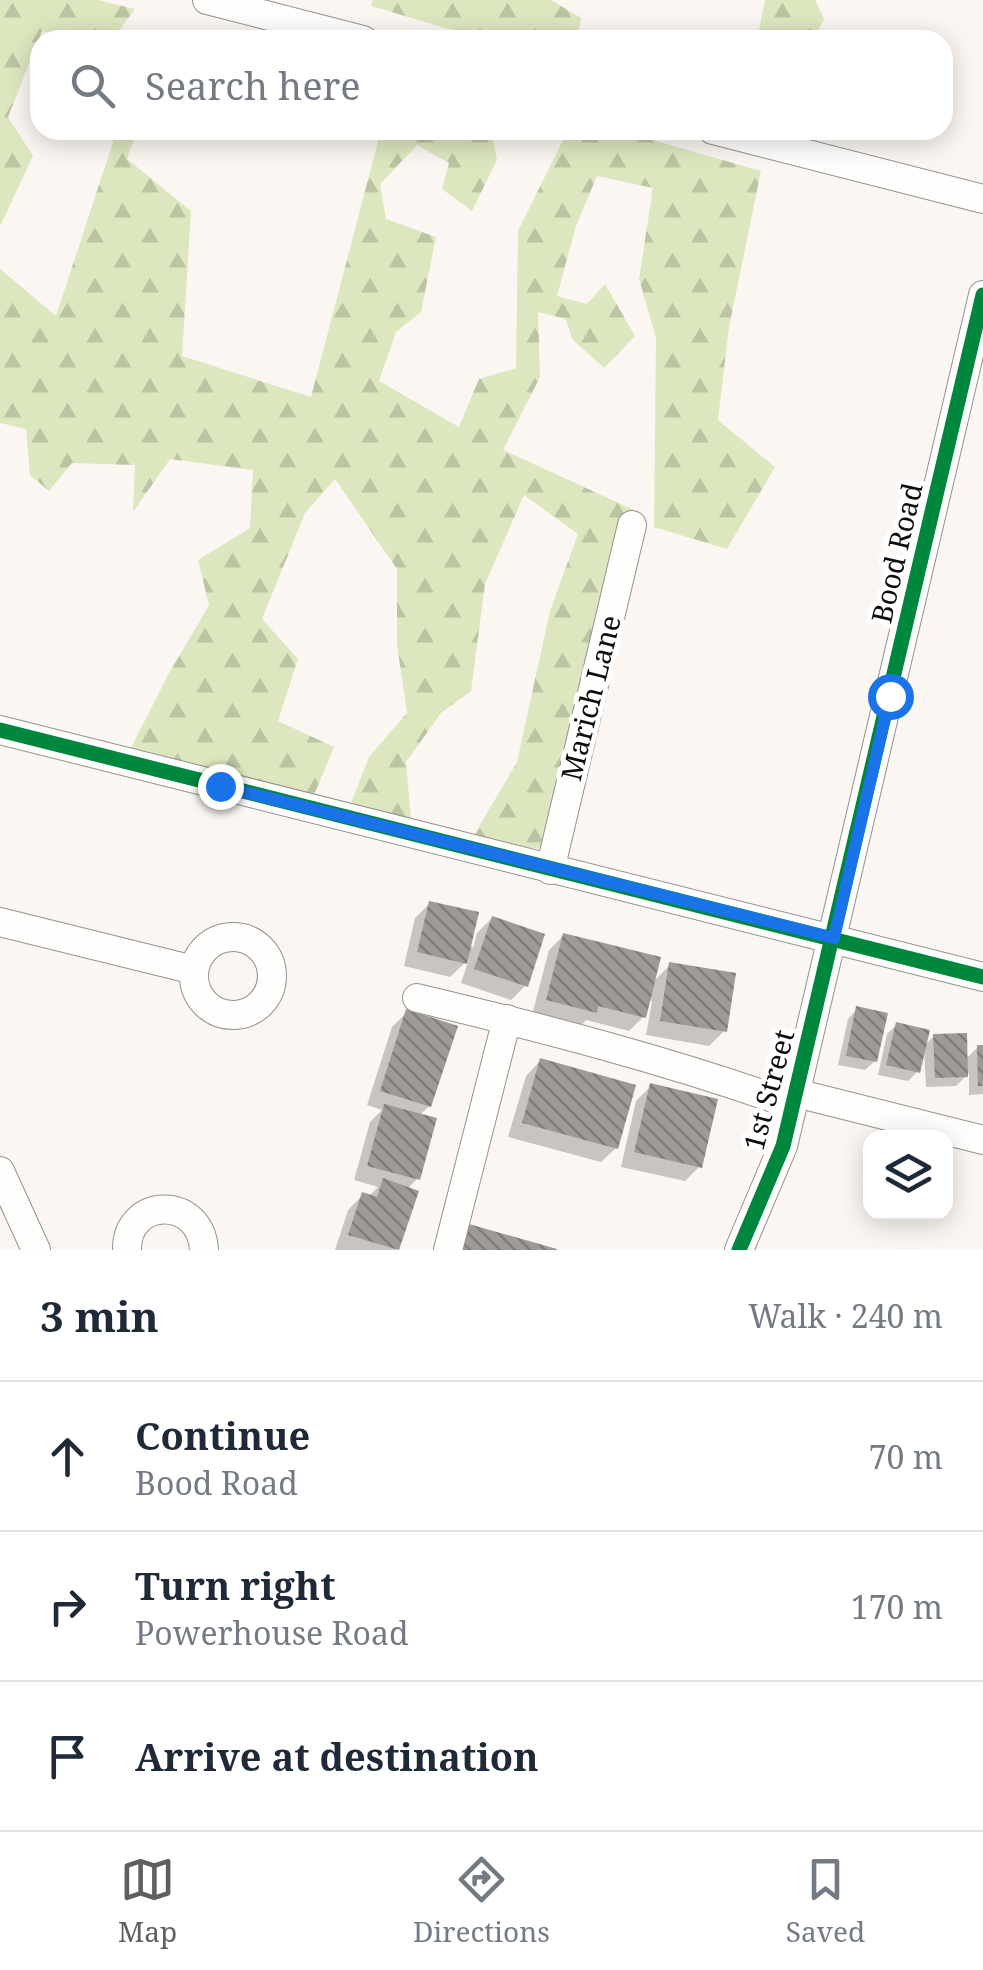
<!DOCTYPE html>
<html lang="en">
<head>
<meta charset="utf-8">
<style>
	body { margin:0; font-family:"Noto Serif",serif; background:#f6f6f7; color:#1f2937 }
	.controls { position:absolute; right:30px; bottom:30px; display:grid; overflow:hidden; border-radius:20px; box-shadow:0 5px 25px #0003 }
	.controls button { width:90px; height:90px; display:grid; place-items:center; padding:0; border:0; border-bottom:2px solid #e0e1e3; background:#fff; color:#1f2937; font:50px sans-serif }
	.stop { position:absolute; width:30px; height:30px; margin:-22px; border:8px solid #1a73e8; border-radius:50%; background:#fff }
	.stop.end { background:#1a73e8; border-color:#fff; box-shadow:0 2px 10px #0008 }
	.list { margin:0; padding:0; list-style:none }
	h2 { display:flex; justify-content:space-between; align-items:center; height:130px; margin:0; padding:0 40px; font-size:42px }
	h2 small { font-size:32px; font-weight:400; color:#747a83 }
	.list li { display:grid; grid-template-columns:65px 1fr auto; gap:30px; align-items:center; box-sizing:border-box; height:150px; padding:0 40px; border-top:2px solid #e0e1e3 }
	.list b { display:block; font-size:38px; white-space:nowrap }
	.list p { margin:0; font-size:32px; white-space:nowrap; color:#747a83 }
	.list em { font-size:32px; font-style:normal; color:#747a83 }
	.icon { flex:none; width:55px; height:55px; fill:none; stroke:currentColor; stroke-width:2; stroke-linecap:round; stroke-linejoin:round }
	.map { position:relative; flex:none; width:983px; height:1250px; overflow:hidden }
	.search { position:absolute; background:#fff; box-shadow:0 5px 25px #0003; left:30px; right:30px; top:30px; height:110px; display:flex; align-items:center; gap:25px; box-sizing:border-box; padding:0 35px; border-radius:30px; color:#747a83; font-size:38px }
	.sheet { height:580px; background:#fff }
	nav { display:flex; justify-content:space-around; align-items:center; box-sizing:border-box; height:140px; border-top:2px solid #e0e1e3; background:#fff; font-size:28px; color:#747a83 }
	nav a { display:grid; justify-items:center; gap:5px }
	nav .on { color:#605f5d }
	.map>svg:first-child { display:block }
</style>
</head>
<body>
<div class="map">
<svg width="983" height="1250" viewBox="0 0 983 1250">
	<defs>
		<pattern id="forest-firs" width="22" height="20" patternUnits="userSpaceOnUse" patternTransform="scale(2.5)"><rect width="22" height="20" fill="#dde7bf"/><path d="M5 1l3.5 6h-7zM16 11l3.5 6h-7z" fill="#bcc5a3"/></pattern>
		<pattern id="building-back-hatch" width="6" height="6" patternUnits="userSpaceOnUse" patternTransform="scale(2.5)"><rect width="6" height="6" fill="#9e9a97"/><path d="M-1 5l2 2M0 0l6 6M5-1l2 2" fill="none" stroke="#7f7c7a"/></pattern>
	</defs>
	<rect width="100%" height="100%" fill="#fbf6f1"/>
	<g fill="url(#forest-firs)">
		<polygon points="0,0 98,0 135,9 112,40 80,40 42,31 8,117 33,156 0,226"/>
		<polygon points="373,0 551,0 581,18 577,40 486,40 371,6"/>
		<polygon points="765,0 815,0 824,19 814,40 757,40"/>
		<polygon points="117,130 137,130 127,159 191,211 182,356 311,397 381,130 491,130 497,160 472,211 442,189 449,163 417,145 380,184 386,219 436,237 421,312 396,332 379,381 459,427 479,379 516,368 518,231 566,134 597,138 618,130 761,171 729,327 718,420 775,467 727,549 654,527 656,338 639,279 653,188 597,176 576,226 557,296 587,304 605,284 635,336 604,368 572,339 566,319 538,312 540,377 503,450 634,510 543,849 470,842 517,762 550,611 578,534 524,495 485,584 471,691 441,713 406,762 411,819 351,803 369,757 407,713 397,645 397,569 335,479 305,513 262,619 298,659 278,721 334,747 314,795 131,748 168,675 209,605 198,560 250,528 253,470 170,459 133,512 135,465 72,463 49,491 30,475 26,429 0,423 0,269 56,316"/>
	</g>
	<g fill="#0003">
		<polygon points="430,903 473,948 477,933 492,918 526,985 511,1000 461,983 469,959 450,977 404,966 415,918"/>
		<polygon points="563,936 652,983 670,965 724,1031 709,1046 646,1035 652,1001 648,1000 644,1016 629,1031 586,1020 580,1027 532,1015 549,950"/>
		<polygon points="857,1009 875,1061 865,1070 838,1065 848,1019"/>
		<polygon points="407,1012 429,1106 419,1116 418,1178 407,1189 416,1192 396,1250 335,1250 348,1210 363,1195 368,1197 378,1187 354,1180 370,1122 382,1110 367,1105 392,1027"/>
		<polygon points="897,1024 923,1047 934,1036 965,1060 978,1047 983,1047 983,1094 969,1095 969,1073 956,1086 926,1087 924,1048 917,1072 908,1081 878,1075 887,1034"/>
		<polygon points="540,1061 616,1148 601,1162 508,1137 526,1076"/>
		<polygon points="651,1086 700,1166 685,1181 621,1167 636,1101"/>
	</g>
	<g fill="url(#building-back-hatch)">
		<polygon points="429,901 479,912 467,964 417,952"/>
		<polygon points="492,916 545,934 528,987 474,969"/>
		<polygon points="563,933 661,957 646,1018 598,1006 597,1013 546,1000"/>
		<polygon points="669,962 736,973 727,1032 660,1021"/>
		<polygon points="856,1006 888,1013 877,1062 846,1056"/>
		<polygon points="406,1009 458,1026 431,1107 380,1091"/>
		<polygon points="896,1022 930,1030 920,1073 886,1065"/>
		<polygon points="967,1033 968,1077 935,1078 933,1034"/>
		<polygon points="977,1045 983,1045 983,1086 978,1086"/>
		<polygon points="540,1058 636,1085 618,1149 522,1123"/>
		<polygon points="650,1083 718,1099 702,1168 634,1152"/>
		<polygon points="384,1104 437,1118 420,1180 367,1166"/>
		<polygon points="383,1178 419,1191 399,1250 348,1235 362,1192 377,1197"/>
		<polygon points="469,1224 557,1249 557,1250 461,1250"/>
	</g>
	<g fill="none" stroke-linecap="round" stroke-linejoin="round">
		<defs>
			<g id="minor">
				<polyline points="207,0 363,40"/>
				<polyline points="713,130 983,199"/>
				<polyline points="0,730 983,977"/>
				<polyline points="550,870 632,525"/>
				<polyline points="0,922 194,970"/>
				<circle cx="233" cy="976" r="39"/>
				<path d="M417,998C543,1028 670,1061 793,1105"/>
				<polyline points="796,1093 983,1140"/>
				<polyline points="0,1171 36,1250"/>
				<path d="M127,1250C126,1197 201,1195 204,1250"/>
				<polyline points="448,1250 507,1019"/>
				<polyline points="739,1250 783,1146 983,295"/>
			</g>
		</defs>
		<use href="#minor" stroke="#949290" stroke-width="30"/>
		<use href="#minor" stroke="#fefefd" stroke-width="28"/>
		<defs>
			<g id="cycleway">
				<polyline points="0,730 983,977"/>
				<polyline points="739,1250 783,1146 983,295"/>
			</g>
		</defs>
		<use href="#cycleway" stroke="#fff" stroke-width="21"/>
		<use href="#cycleway" stroke="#00873e" stroke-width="15"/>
	</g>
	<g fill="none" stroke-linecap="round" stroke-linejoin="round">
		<polyline stroke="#1a73e8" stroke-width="12" points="220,786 834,938 890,696"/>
	</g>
	<g text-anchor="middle" stroke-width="10" stroke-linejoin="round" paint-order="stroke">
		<g font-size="28" fill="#0d0d0d" stroke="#fff">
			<text transform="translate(897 553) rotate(-77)" y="10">Bood Road</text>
			<text transform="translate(591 698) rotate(-76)" y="10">Marich Lane</text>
			<text transform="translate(769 1090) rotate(-75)" y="10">1st Street</text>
		</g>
	</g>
</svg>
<div class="controls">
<button><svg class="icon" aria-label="layers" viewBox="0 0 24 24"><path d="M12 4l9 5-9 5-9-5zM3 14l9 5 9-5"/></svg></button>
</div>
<div class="stop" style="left:890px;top:696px"></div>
<div class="stop end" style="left:220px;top:786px"></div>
<div class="search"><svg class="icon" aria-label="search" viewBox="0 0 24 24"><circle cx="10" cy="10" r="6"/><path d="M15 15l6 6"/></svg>Search here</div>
</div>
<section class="sheet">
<h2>3 min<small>Walk · 240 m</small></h2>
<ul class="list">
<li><svg class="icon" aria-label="ahead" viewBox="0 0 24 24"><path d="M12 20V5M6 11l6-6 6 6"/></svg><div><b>Continue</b><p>Bood Road</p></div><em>70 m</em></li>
<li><svg class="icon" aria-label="right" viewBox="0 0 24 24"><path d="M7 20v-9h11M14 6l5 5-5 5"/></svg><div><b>Turn right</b><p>Powerhouse Road</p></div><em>170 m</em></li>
<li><svg class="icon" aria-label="arrive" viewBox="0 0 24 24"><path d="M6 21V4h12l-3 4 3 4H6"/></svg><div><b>Arrive at destination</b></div></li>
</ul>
</section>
<nav>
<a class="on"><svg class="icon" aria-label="map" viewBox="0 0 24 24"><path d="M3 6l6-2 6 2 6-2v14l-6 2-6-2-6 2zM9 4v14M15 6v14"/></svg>Map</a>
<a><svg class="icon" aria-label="directions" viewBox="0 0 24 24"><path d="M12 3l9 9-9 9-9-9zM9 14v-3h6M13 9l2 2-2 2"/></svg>Directions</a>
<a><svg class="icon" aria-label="saved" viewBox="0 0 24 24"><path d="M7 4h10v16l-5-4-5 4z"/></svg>Saved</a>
</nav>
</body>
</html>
